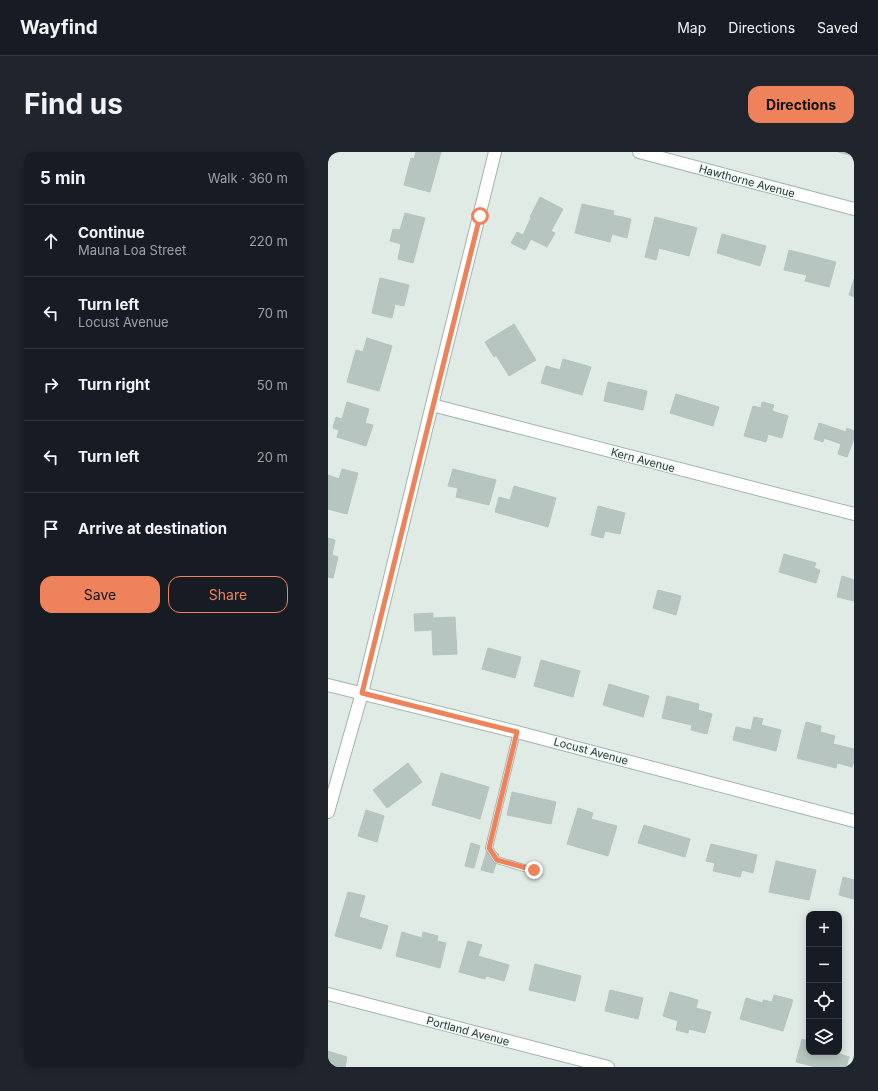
<!DOCTYPE html>
<html lang="en">
<head>
<meta charset="utf-8">
<style>
	body { margin:0; font-family:Inter,sans-serif; background:#20242c; color:#f1f3f6 }
	.controls { position:absolute; right:12px; bottom:12px; display:grid; overflow:hidden; border-radius:8px; box-shadow:0 2px 10px #0003 }
	.controls button { width:36px; height:36px; display:grid; place-items:center; padding:0; border:0; border-bottom:1px solid #363941; background:#171b24; color:#f1f3f6; font:20px sans-serif }
	.stop { position:absolute; width:12px; height:12px; margin:-9px; border:3px solid #ee835b; border-radius:50%; background:#fff }
	.stop.end { background:#ee835b; border-color:#fff; box-shadow:0 1px 4px #0008 }
	.list { margin:0; padding:0; list-style:none }
	h2 { display:flex; justify-content:space-between; align-items:center; height:52px; margin:0; padding:0 16px; font-size:17px }
	h2 small { font-size:13px; font-weight:400; color:#9ea1a6 }
	.list li { display:grid; grid-template-columns:26px 1fr auto; gap:12px; align-items:center; box-sizing:border-box; height:72px; padding:0 16px; border-top:1px solid #363941 }
	.list b { display:block; font-size:15px; white-space:nowrap }
	.list p { margin:0; font-size:13px; white-space:nowrap; color:#9ea1a6 }
	.list em { font-size:13px; font-style:normal; color:#9ea1a6 }
	.actions { display:flex; gap:8px; padding:12px 16px }
	.actions a { flex:1; padding:9px 0; border:1px solid #ee835b; border-radius:12px; text-align:center; font-size:14px; color:#ee835b }
	.actions .main { background:#ee835b; color:#111 }
	.icon { flex:none; width:22px; height:22px; fill:none; stroke:currentColor; stroke-width:2; stroke-linecap:round; stroke-linejoin:round }
	.map { position:relative; flex:none; width:526px; height:915px; overflow:hidden; border-radius:12px }
	header { display:flex; align-items:center; gap:24px; box-sizing:border-box; height:56px; padding:0 20px; background:#171b24; border-bottom:1px solid #363941 }
	header strong { font-size:19px }
	nav { display:flex; gap:22px; margin-inline-start:auto; font-size:14px }
	.intro { display:flex; align-items:center; justify-content:space-between; box-sizing:border-box; height:96px; padding:0 24px }
	h1 { margin:0; font-size:28px }
	.button { padding:10px 18px; border-radius:12px; background:#ee835b; color:#111; font-size:14px; font-weight:700 }
	main { display:flex; gap:24px; padding:0 24px }
	aside { flex:1; background:#171b24; border-radius:12px; box-shadow:0 2px 10px #0003 }
	.map>svg:first-child { display:block }
</style>
</head>
<body>
<header>
<strong>Wayfind</strong>
<nav><a>Map</a><a>Directions</a><a>Saved</a></nav>
</header>
<div class="intro"><h1>Find us</h1><a class="button">Directions</a></div>
<main>
<aside>
<h2>5 min<small>Walk · 360 m</small></h2>
<ul class="list">
<li><svg class="icon" aria-label="ahead" viewBox="0 0 24 24"><path d="M12 20V5M6 11l6-6 6 6"/></svg><div><b>Continue</b><p>Mauna Loa Street</p></div><em>220 m</em></li>
<li><svg class="icon" aria-label="left" viewBox="0 0 24 24"><path d="M17 20v-9H6M10 6l-5 5 5 5"/></svg><div><b>Turn left</b><p>Locust Avenue</p></div><em>70 m</em></li>
<li><svg class="icon" aria-label="right" viewBox="0 0 24 24"><path d="M7 20v-9h11M14 6l5 5-5 5"/></svg><div><b>Turn right</b></div><em>50 m</em></li>
<li><svg class="icon" aria-label="left" viewBox="0 0 24 24"><path d="M17 20v-9H6M10 6l-5 5 5 5"/></svg><div><b>Turn left</b></div><em>20 m</em></li>
<li><svg class="icon" aria-label="arrive" viewBox="0 0 24 24"><path d="M6 21V4h12l-3 4 3 4H6"/></svg><div><b>Arrive at destination</b></div></li>
</ul>
<div class="actions"><a class="main">Save</a><a>Share</a></div>
</aside>
<div class="map">
<svg width="526" height="915" viewBox="0 0 526 915">
	<rect width="100%" height="100%" fill="#e0ebe6"/>
	<g fill="#b6c5bf" stroke="#b3c4bd">
		<polygon points="88,0 113,0 102,40 76,33 83,6 86,7"/>
		<polygon points="510,0 526,0 525,4"/>
		<polygon points="212,45 235,57 223,79 227,81 219,95 203,87 197,98 183,91 189,80 195,83 203,66 202,65"/>
		<polygon points="254,52 286,59 285,63 303,67 299,86 284,82 282,90 247,81"/>
		<polygon points="77,61 97,66 85,111 70,107 73,92 62,89 65,77 72,78"/>
		<polygon points="327,65 369,76 361,104 331,96 328,108 317,105"/>
		<polygon points="394,82 438,94 432,114 389,101"/>
		<polygon points="461,98 508,110 501,135 477,129 479,123 456,118"/>
		<polygon points="52,126 81,133 76,154 67,152 64,166 44,161"/>
		<polygon points="526,127 526,145 521,143"/>
		<polygon points="186,172 208,208 181,224 168,203 166,205 157,190"/>
		<polygon points="39,186 64,194 51,239 19,230 28,198 35,200"/>
		<polygon points="235,207 263,215 254,243 213,231 218,214 232,218"/>
		<polygon points="280,230 319,239 315,258 276,249"/>
		<polygon points="348,242 391,255 385,274 342,261"/>
		<polygon points="19,250 41,257 37,271 45,273 38,294 9,285 11,278 5,276 8,265 14,267"/>
		<polygon points="434,250 446,253 444,259 460,264 454,286 440,282 438,290 416,284 425,254 433,256"/>
		<polygon points="491,271 518,280 519,276 526,279 526,287 519,305 510,302 513,292 496,286 495,290 486,287"/>
		<polygon points="14,317 30,321 19,362 0,357 0,323 11,327"/>
		<polygon points="125,317 168,328 161,353 128,345 130,336 120,334"/>
		<polygon points="186,334 228,346 220,375 167,360 171,345 182,348"/>
		<polygon points="270,354 297,361 292,382 277,379 275,386 263,383"/>
		<polygon points="0,386 7,388 4,403 10,405 5,426 0,425"/>
		<polygon points="456,402 488,411 486,416 492,418 488,431 451,420"/>
		<polygon points="514,424 526,428 526,449 509,445"/>
		<polygon points="330,438 353,444 348,463 325,456"/>
		<polygon points="105,461 105,466 127,465 129,502 105,503 104,478 87,479 86,462"/>
		<polygon points="160,496 193,505 187,526 154,517"/>
		<polygon points="213,508 252,519 245,545 206,534"/>
		<polygon points="281,532 321,544 315,565 275,553"/>
		<polygon points="339,544 371,552 370,558 384,562 379,582 363,578 364,573 334,566"/>
		<polygon points="426,565 435,567 433,573 453,578 448,599 405,588 408,575 423,578"/>
		<polygon points="478,570 493,574 492,580 507,584 505,592 526,597 526,609 524,615 509,611 508,616 469,606"/>
		<polygon points="80,611 94,630 59,656 45,638"/>
		<polygon points="113,621 161,635 152,667 104,653"/>
		<polygon points="184,640 228,650 223,672 179,663"/>
		<polygon points="250,656 265,661 263,667 289,674 280,704 239,692"/>
		<polygon points="38,658 56,664 49,690 30,684"/>
		<polygon points="316,673 362,687 357,705 310,691"/>
		<polygon points="143,691 152,694 146,716 137,714"/>
		<polygon points="383,692 429,703 425,721 414,718 412,725 385,719 387,711 378,709"/>
		<polygon points="159,698 171,702 165,721 153,718"/>
		<polygon points="448,709 488,718 481,748 441,740"/>
		<polygon points="515,725 526,728 526,747 511,743"/>
		<polygon points="20,740 37,744 31,765 60,774 53,797 7,784"/>
		<polygon points="74,780 94,786 95,780 110,784 109,789 118,791 112,816 68,804"/>
		<polygon points="140,789 154,793 150,804 181,813 176,829 158,824 157,827 131,820"/>
		<polygon points="207,812 253,824 247,849 201,838"/>
		<polygon points="282,838 315,846 310,867 277,859"/>
		<polygon points="342,840 370,848 368,856 383,860 377,881 361,877 360,881 348,878 350,869 335,864"/>
		<polygon points="446,843 465,848 455,879 412,867 418,846 435,851 435,848 444,850"/>
		<polygon points="474,887 481,889 481,900 506,900 521,905 518,915 488,915 468,910"/>
		<polygon points="0,899 19,905 17,915 0,915"/>
	</g>
	<g fill="none" stroke-linecap="round" stroke-linejoin="round">
		<defs>
			<polyline id="lane" points="189,580 161,696 169,708 206,719"/>
			<g id="street">
				<polyline points="311,0 526,57"/>
				<polyline points="104,253 526,362"/>
				<polyline points="0,533 189,580 526,669"/>
				<polyline points="0,660 34,541 104,253 167,0"/>
				<polyline points="0,842 280,915"/>
			</g>
		</defs>
		<use href="#lane" stroke="#a3b3ad" stroke-width="8"/>
		<use href="#street" stroke="#a3b3ad" stroke-width="14"/>
		<use href="#lane" stroke="#fff" stroke-width="6"/>
		<use href="#street" stroke="#fff" stroke-width="12"/>
	</g>
	<g fill="none" stroke-linecap="round" stroke-linejoin="round">
		<polyline stroke="#ee835b" stroke-width="5" points="152,64 34,541 189,580 161,696 169,708 206,718"/>
	</g>
	<g text-anchor="middle" stroke-width="3" stroke-linejoin="round" paint-order="stroke">
		<g font-size="11" fill="#213b34" stroke="#f0f7f4">
			<text transform="translate(419 29) rotate(15)" y="4">Hawthorne Avenue</text>
			<text transform="translate(315 308) rotate(15)" y="4">Kern Avenue</text>
			<text transform="translate(263 599) rotate(15)" y="4">Locust Avenue</text>
			<text transform="translate(140 879) rotate(15)" y="4">Portland Avenue</text>
		</g>
	</g>
</svg>
<div class="controls">
<button>+</button>
<button>−</button>
<button><svg class="icon" aria-label="locate" viewBox="0 0 24 24"><circle cx="12" cy="12" r="6"/><path d="M12 2v4M12 18v4M2 12h4M18 12h4"/></svg></button>
<button><svg class="icon" aria-label="layers" viewBox="0 0 24 24"><path d="M12 4l9 5-9 5-9-5zM3 14l9 5 9-5"/></svg></button>
</div>
<div class="stop" style="left:152px;top:64px"></div>
<div class="stop end" style="left:206px;top:718px"></div>
</div>
</main>
</body>
</html>
